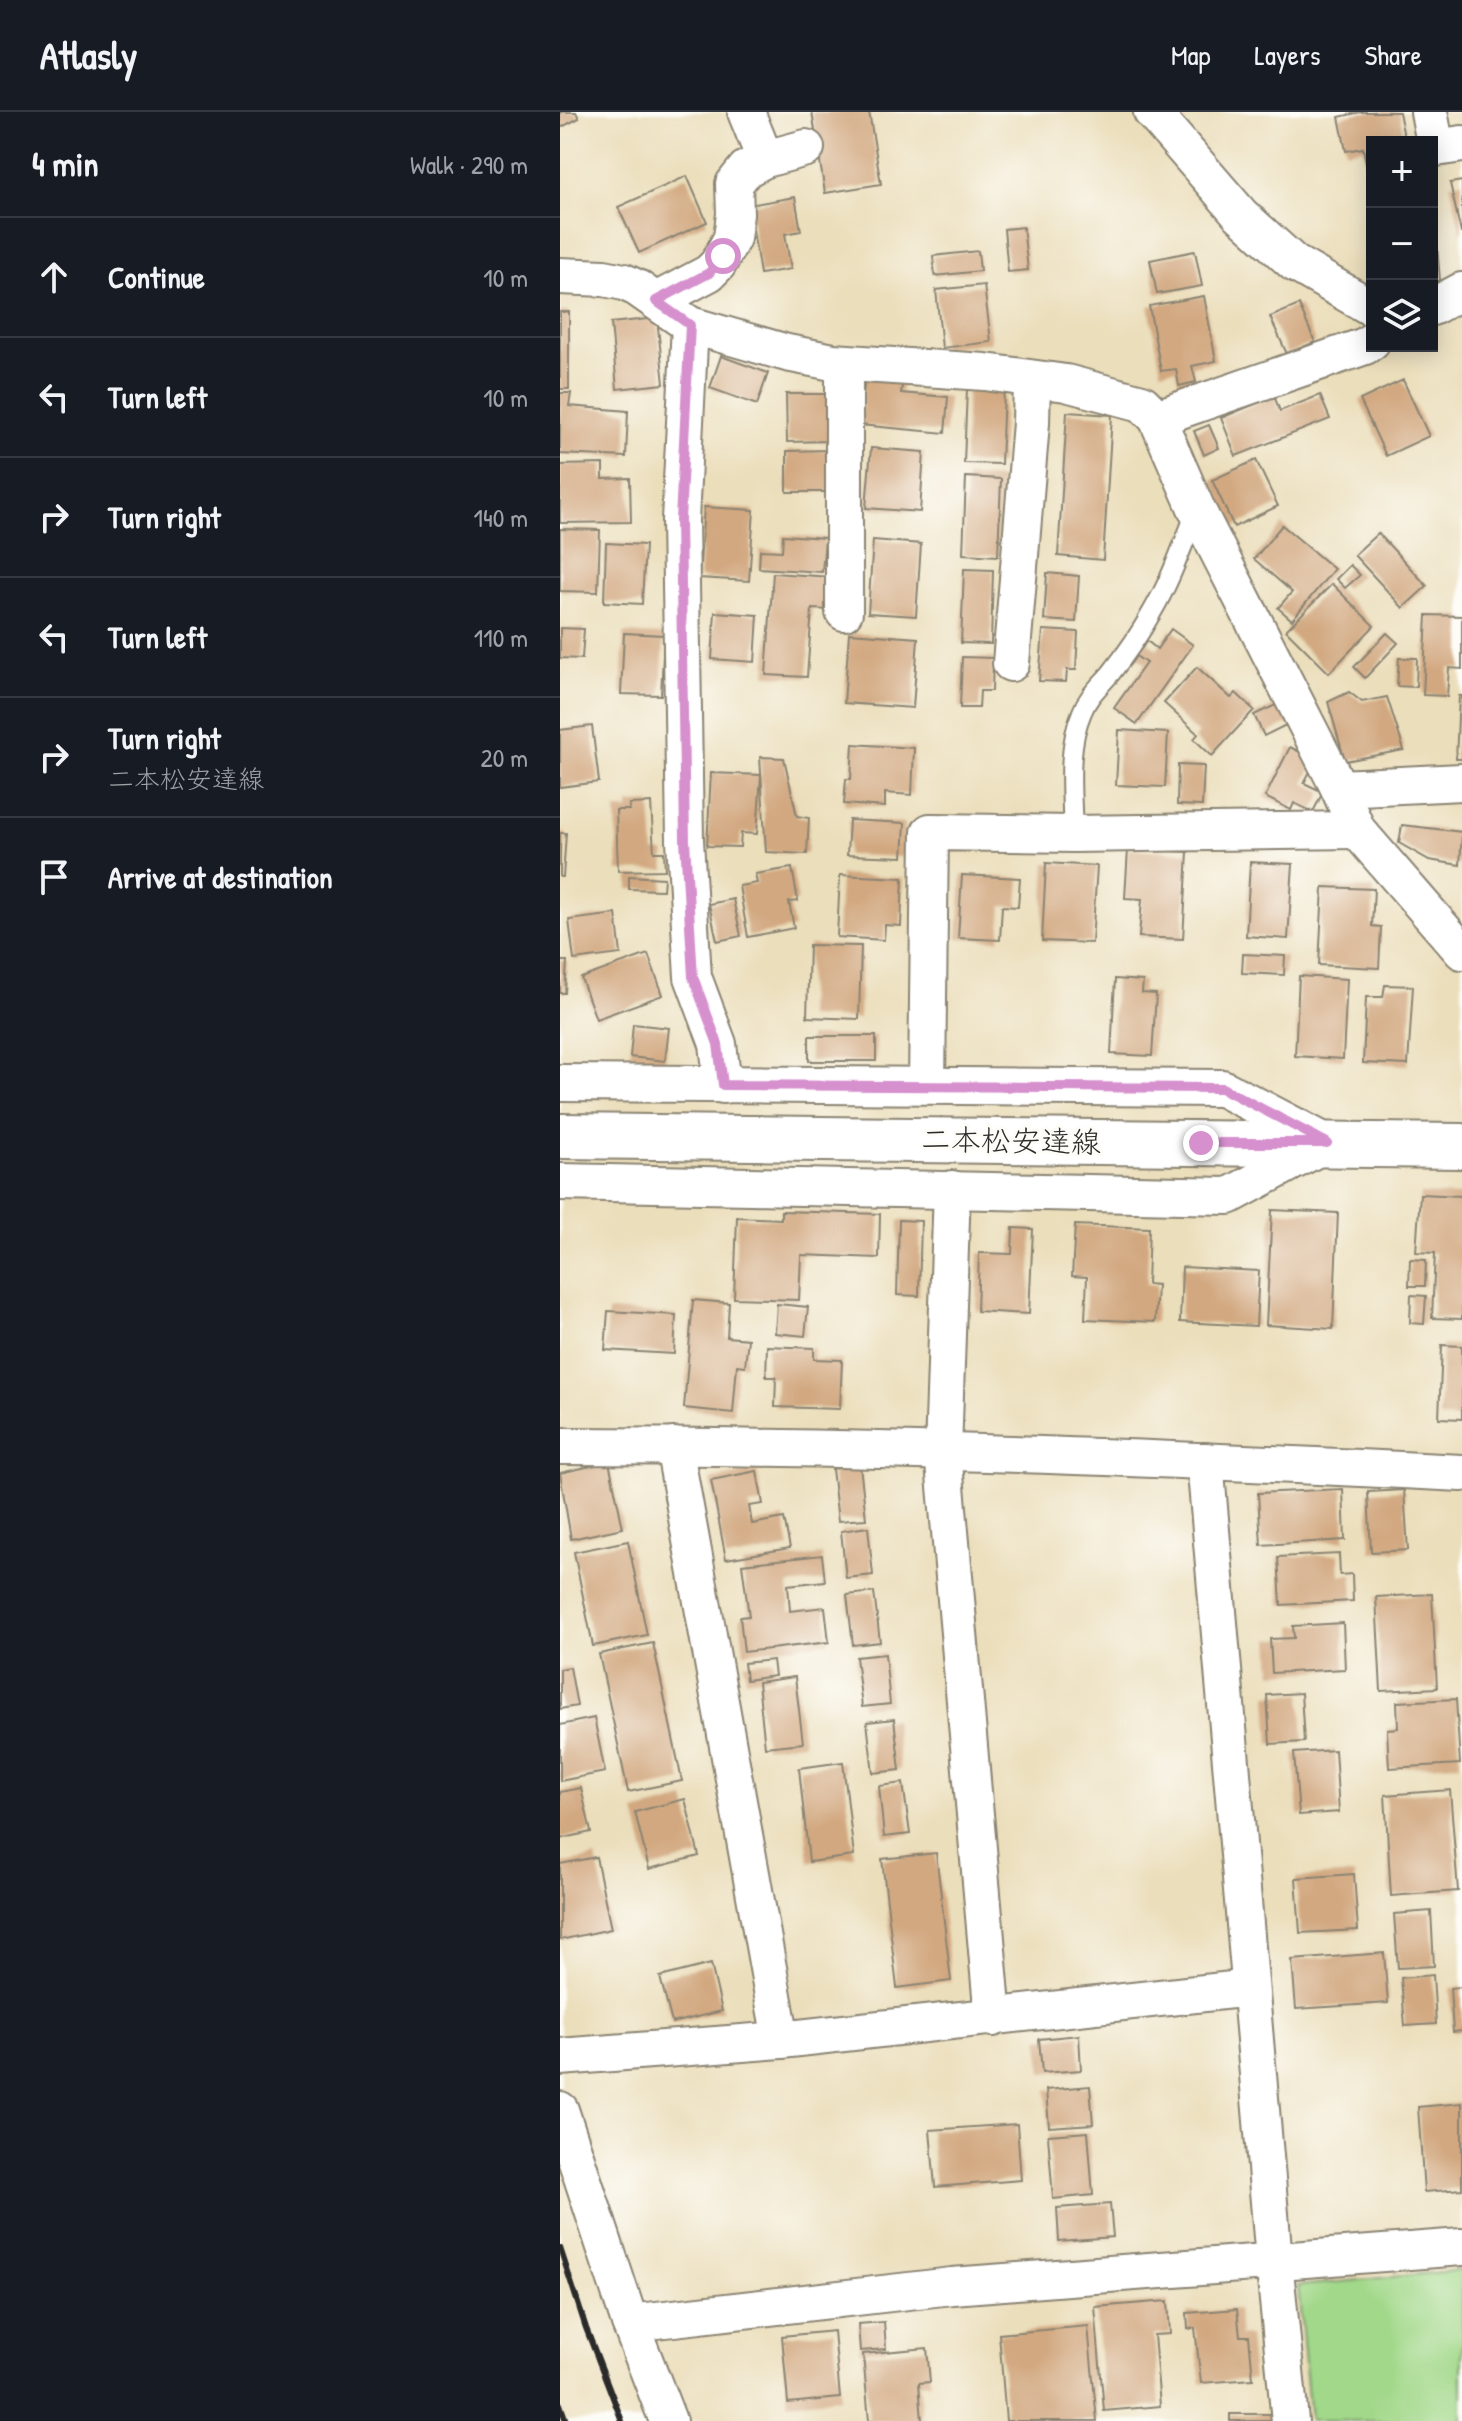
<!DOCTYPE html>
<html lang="en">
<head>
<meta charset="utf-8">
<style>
	body { margin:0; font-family:"Patrick Hand","Klee One",sans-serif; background:#242831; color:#f1f3f6 }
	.controls { position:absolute; right:24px; top:24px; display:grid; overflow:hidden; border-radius:0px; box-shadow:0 4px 20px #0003 }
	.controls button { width:72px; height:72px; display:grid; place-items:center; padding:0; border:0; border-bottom:2px solid #363941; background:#171b24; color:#f1f3f6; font:40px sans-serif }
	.stop { position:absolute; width:24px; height:24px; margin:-18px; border:6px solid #d690ce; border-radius:50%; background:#fff }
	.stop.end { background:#d690ce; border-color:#fff; box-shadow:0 2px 8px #0008 }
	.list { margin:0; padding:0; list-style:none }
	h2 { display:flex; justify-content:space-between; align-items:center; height:104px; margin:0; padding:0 32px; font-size:34px }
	h2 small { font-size:26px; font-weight:400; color:#9ea1a6 }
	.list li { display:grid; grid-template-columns:52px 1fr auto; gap:24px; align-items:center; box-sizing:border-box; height:120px; padding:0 32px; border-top:2px solid #363941 }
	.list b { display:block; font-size:30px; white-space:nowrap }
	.list p { margin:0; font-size:26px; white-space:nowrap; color:#9ea1a6 }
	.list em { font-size:26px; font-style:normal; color:#9ea1a6 }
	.icon { flex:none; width:44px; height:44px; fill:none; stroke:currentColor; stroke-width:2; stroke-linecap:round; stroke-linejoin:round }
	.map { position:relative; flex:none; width:902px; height:2309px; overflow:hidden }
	header { display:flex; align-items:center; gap:48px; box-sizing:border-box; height:112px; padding:0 40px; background:#171b24; border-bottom:2px solid #363941 }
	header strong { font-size:38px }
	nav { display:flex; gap:44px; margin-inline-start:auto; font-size:28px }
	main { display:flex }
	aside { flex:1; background:#171b24 }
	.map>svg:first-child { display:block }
</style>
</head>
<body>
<header>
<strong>Atlasly</strong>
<nav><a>Map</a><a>Layers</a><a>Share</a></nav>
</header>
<main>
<aside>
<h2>4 min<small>Walk · 290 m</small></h2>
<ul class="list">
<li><svg class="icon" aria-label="ahead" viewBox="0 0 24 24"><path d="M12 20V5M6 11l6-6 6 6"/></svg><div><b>Continue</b></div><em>10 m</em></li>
<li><svg class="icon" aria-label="left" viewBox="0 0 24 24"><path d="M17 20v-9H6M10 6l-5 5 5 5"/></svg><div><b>Turn left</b></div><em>10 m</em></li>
<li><svg class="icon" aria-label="right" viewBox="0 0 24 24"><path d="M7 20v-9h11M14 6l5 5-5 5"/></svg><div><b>Turn right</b></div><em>140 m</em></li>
<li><svg class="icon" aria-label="left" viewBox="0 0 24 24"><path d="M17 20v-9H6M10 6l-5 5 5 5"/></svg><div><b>Turn left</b></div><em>110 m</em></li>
<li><svg class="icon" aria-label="right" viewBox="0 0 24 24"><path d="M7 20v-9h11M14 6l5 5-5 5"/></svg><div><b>Turn right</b><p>二本松安達線</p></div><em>20 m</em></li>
<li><svg class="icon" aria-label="arrive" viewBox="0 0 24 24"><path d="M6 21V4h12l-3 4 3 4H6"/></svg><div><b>Arrive at destination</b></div></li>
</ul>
</aside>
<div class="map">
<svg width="902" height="2309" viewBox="0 0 902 2309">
	<rect width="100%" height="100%" fill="#fdfcf7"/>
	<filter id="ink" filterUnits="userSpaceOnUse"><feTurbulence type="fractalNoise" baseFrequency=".0125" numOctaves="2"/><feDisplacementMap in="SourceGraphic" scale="16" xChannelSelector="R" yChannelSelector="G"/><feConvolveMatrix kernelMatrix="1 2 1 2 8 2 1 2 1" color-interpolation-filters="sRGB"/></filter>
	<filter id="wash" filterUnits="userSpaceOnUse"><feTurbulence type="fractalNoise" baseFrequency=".006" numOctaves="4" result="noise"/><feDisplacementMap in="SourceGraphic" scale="32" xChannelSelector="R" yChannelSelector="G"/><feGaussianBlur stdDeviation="1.8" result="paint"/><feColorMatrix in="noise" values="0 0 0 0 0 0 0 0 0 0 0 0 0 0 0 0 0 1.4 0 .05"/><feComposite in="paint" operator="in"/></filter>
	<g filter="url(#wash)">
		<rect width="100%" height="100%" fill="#ebdebb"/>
		<polygon fill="#a1d889" stroke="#66825a" stroke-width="2" points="902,2158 902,2309 750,2309 738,2174"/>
		<g id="blocks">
			<g fill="#d2a880">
				<polygon points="0,0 16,0 19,6 0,16"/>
				<polygon points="252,0 309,0 321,72 265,81"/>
				<polygon points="801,0 839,0 845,30 812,30 812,65 809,66 803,36 786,39 779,5"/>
				<polygon points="127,64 147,110 79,141 58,95"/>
				<polygon points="902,69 902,121 901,121 890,71"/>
				<polygon points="235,85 241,119 225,122 231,157 200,162 189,93"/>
				<polygon points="872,97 874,97 880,169 872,169"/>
				<polygon points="463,115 468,158 448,160 444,117"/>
				<polygon points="418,139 420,159 375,164 373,144"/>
				<polygon points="635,139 642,174 597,182 590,148"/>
				<polygon points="424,173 431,230 382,236 376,178"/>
				<polygon points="644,184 656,249 632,254 636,270 619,274 616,257 601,259 589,194"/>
				<polygon points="739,193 755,230 727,242 710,205"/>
				<rect x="0" y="200" width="9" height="77"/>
				<polygon points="97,206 104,272 57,277 51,211"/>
				<polygon points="161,244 208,261 197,293 150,276"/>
				<polygon points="305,265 343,268 341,281 388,285 385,321 300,313"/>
				<polygon points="843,268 869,324 826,344 800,288"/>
				<polygon points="407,277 444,279 441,352 404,351"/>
				<polygon points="0,281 11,281 9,294 68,299 66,345 0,342"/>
				<polygon points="226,282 270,282 271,329 227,330"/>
				<polygon points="760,283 770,307 676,344 661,306 714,284 720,299"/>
				<polygon points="507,300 552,303 543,448 498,444"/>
				<polygon points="649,313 659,336 644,343 634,319"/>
				<polygon points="311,336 364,340 360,400 306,396"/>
				<polygon points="270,338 271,380 227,380 227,339"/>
				<polygon points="696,348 718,394 674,415 652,368"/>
				<polygon points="43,352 43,367 70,366 71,410 0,411 0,353"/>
				<polygon points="406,365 441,367 438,444 403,442"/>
				<polygon points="144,395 194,398 189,469 139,466"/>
				<polygon points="722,413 774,457 732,508 718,496 732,480 694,447"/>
				<polygon points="0,417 40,418 38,480 0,479"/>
				<polygon points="818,421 867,474 843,496 794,443"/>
				<polygon points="223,423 265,426 262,460 199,456 200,438 222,439"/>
				<polygon points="313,428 361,432 356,504 308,501"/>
				<polygon points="46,431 85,433 82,492 44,490"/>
				<polygon points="790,453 800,463 785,476 776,467"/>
				<polygon points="404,457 433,458 431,532 401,531"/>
				<polygon points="213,461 271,465 270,498 252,497 247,565 206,563"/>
				<polygon points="487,461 519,464 516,510 484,508"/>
				<polygon points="772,472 814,514 769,561 726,518"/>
				<polygon points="155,500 198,503 195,550 152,547"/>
				<polygon points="867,503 902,504 902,557 889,556 887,584 863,583"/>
				<polygon points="0,516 24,517 22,547 0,546"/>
				<polygon points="611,517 633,533 577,612 554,596 586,551 576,544 587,529 597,537"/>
				<polygon points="483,518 518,520 516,558 507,558 506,570 479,569"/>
				<polygon points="64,521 104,523 101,583 61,582"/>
				<polygon points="289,521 358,526 353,596 284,591"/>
				<polygon points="827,521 838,531 805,566 794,555"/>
				<polygon points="402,545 433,546 432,579 420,579 419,596 400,596"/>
				<polygon points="839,546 857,546 856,575 837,574"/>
				<polygon points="637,555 671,586 676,581 694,598 652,644 634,627 638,622 604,591"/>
				<polygon points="789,580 802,590 827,585 844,638 785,649 768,590"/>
				<polygon points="899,584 902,584 902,647 896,647"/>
				<polygon points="720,591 730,611 704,624 694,603"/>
				<polygon points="32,614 39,670 0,675 0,618"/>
				<polygon points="559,618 608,621 605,675 556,673"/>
				<polygon points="293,632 354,636 352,683 325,681 325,695 284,692 286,667 291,667"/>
				<polygon points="730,635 756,648 744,671 763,680 753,700 734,691 731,698 705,685"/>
				<polygon points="200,645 224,646 237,704 249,706 247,742 206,740"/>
				<polygon points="618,653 644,654 642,694 617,693"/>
				<polygon points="151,661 201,663 197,722 181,721 180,735 147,734"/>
				<polygon points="91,691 94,740 104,740 105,758 58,759 56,698 69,698 69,692"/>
				<polygon points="289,708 345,711 343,745 287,743"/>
				<polygon points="842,713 902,720 900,753 869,748 839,731"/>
				<polygon points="0,721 6,721 3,765 0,765"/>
				<polygon points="568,737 628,740 623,827 579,825 582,787 565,786"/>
				<polygon points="690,750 733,752 728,827 686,824"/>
				<polygon points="486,751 537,754 532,831 482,829"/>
				<polygon points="232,756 238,789 229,790 234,816 188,825 179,774 197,771 195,762"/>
				<polygon points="280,763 343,766 341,814 325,813 324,828 277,825"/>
				<polygon points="402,763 460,766 458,795 442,794 440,828 398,826"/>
				<polygon points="69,764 104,766 103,778 69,777"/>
				<polygon points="763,775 814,777 812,814 821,815 819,856 759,853"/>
				<polygon points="173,787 181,824 157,829 149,792"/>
				<polygon points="56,802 61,842 14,848 9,808"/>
				<polygon points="249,833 301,834 299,907 247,905"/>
				<polygon points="88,842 103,883 36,907 21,866"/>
				<polygon points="683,842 725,844 724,863 682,861"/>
				<polygon points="0,849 7,849 5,881 0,881"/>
				<polygon points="739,864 787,867 783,947 735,944"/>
				<polygon points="555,867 583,869 582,881 596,882 592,944 551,942"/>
				<polygon points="825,873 853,874 848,953 803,951 806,885 823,885"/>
				<polygon points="73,912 109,916 105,949 70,945"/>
				<rect x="249" y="924" width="67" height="25"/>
				<polygon points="860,1082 902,1084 902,1207 872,1206 875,1141 856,1140"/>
				<polygon points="712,1098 778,1101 773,1217 706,1213"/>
				<polygon points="221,1099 320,1102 319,1146 241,1143 239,1188 174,1186 177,1105 221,1107"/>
				<polygon points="339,1108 361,1109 359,1184 337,1183"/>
				<polygon points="515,1113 589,1116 587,1172 597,1173 595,1210 525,1207 527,1165 512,1164"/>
				<polygon points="453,1116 473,1117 469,1202 417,1199 419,1141 452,1142"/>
				<polygon points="850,1147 866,1148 865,1174 849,1174"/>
				<polygon points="622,1155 699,1159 696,1214 620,1210"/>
				<polygon points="851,1183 866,1184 864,1212 850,1211"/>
				<polygon points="133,1188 169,1191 167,1225 188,1227 185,1254 177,1253 173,1301 124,1296"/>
				<polygon points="217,1192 248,1195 245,1224 215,1221"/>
				<polygon points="48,1199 116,1203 114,1242 45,1238"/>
				<polygon points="882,1233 902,1234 902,1307 879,1306"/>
				<polygon points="207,1234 254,1236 254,1247 282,1248 280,1297 215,1295 216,1265 206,1265"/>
				<polygon points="49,1350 63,1416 11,1427 0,1361"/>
				<polygon points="300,1353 306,1407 278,1409 272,1357"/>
				<polygon points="197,1359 203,1392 189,1394 192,1412 224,1406 230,1436 166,1447 151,1368"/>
				<polygon points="783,1377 785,1428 701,1433 698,1381"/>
				<polygon points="844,1378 848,1438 811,1440 808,1380"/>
				<polygon points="308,1415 313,1463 286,1466 281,1419"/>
				<polygon points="68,1429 87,1523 33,1534 14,1440"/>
				<polygon points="779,1442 780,1463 792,1462 793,1489 721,1493 718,1445"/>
				<polygon points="262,1443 265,1469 228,1473 230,1499 265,1495 269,1530 184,1540 180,1505 189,1504 182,1452"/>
				<polygon points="314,1480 320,1530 293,1533 287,1483"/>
				<polygon points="872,1482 877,1576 821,1579 816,1485"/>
				<polygon points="783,1511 785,1557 712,1561 710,1527 734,1526 733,1514"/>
				<polygon points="93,1531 122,1669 68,1680 39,1542"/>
				<polygon points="325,1542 330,1592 302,1595 296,1545"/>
				<polygon points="213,1548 215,1564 186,1568 184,1551"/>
				<polygon points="10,1555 17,1594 0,1597 0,1557"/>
				<polygon points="235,1565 243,1631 205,1635 198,1570"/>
				<polygon points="741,1581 744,1630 710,1632 707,1583"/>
				<polygon points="896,1587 900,1652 829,1656 827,1617 838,1616 837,1590"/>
				<polygon points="34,1606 45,1660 0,1669 0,1613"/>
				<polygon points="334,1607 340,1658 313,1661 307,1610"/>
				<polygon points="775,1638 779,1700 739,1703 734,1641"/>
				<polygon points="283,1650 294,1744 249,1750 239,1656"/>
				<polygon points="343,1671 350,1722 324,1725 319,1674"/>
				<polygon points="21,1676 31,1720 0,1727 0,1680"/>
				<polygon points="890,1678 898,1779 831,1784 825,1683"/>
				<polygon points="125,1687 139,1744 89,1757 75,1700"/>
				<polygon points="376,1741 391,1869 337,1876 322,1747"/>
				<polygon points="36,1745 51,1817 0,1828 0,1752"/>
				<polygon points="794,1762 798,1818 740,1821 736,1766"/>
				<polygon points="871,1799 874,1854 838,1856 834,1802"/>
				<polygon points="824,1841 828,1891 736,1897 732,1848"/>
				<polygon points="151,1852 162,1899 112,1911 100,1865"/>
				<polygon points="873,1863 876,1912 845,1914 841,1866"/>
				<polygon points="902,1875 902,1919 893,1920 890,1876"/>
				<polygon points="519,1923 521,1958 482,1961 479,1927"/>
				<polygon points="530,1974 533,2012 489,2015 486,1978"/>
				<polygon points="902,1991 902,2077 864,2080 858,1995"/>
				<polygon points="457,2012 461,2068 375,2075 370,2018"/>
				<polygon points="528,2020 533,2083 493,2087 488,2023"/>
				<polygon points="550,2092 553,2125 499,2129 497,2096"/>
				<polygon points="608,2189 610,2222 594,2223 600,2294 544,2299 535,2195"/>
				<polygon points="677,2197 680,2224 689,2224 693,2267 641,2271 635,2216 628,2217 627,2201"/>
				<polygon points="324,2210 326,2237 300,2239 298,2212"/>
				<polygon points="528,2214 537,2309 446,2309 439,2222"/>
				<polygon points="274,2219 280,2286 228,2291 222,2224"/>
				<polygon points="367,2236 370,2270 359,2271 362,2309 309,2309 303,2242"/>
				<polygon points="670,2302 711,2302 712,2309 670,2309"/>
			</g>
		</g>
	</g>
	<g filter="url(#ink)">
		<use href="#blocks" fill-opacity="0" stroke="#8b8473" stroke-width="2"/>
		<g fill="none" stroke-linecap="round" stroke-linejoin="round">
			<defs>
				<path id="service" d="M513,722C512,682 506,637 522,600C528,584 540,574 551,561C566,542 581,520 592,500C611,468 623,432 637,398"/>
				<g id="minor">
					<polyline points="186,0 205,47"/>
					<polyline points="592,0 681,103 734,151 812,196"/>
					<polyline points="869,0 876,36 902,32"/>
					<polyline points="0,164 44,166 64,170 77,176 130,213 227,241 273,250 425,260 506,271 582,291 597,306 805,234 812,229"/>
					<polyline points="96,189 149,161 158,152 172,126 175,102 174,72 186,57 205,47 246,36"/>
					<polyline points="872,195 902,179"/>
					<polyline points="130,213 120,408 125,728 133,865 158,932 163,973"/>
					<polyline points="284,251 284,500"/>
					<polyline points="597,306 637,398 779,676 797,718 902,839"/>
					<polyline points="451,551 471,311 472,267"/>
					<polyline points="779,676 902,670"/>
					<polyline points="0,971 662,976 767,1031"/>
					<polyline points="367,973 370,720 513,722 797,718"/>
					<polyline points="0,1070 669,1084 767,1031"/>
					<polyline points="392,1077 383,1340 433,1906"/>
					<path d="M0,1334C301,1334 602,1346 902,1361"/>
					<polyline points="114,1334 221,1928"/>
					<polyline points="645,1349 714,2148 730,2309"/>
					<polyline points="0,1945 221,1928 690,1876"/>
					<polyline points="0,1998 70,2211 108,2309"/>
					<polyline points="70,2211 392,2174 902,2135"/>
				</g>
				<polyline id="secondary" points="0,1024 902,1034"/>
			</defs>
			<use href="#service" stroke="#8b8473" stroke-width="22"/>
			<use href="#minor" stroke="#8b8473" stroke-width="40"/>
			<use href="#secondary" stroke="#8b8473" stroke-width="48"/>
			<use href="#service" stroke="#fff" stroke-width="18"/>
			<use href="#minor" stroke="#fff" stroke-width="36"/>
			<use href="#secondary" stroke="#fff" stroke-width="44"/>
			<g stroke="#2b2b2b" stroke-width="6">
				<polyline points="0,2136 26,2216 62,2309"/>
				<polyline points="0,2292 6,2309"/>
			</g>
		</g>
	</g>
	<g fill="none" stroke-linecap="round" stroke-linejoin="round" filter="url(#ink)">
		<polyline stroke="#d690ce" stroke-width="10" points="163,144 149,161 96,189 130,213 120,408 125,728 133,865 158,932 163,973 662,976 767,1031 641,1031"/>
	</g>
	<g text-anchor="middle" stroke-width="6" stroke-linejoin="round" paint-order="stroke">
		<g font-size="30" fill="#2b2b2b" stroke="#fdfcf7">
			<text transform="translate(451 1029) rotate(1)" y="10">二本松安達線</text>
		</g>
	</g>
</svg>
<div class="controls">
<button>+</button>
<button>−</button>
<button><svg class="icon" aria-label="layers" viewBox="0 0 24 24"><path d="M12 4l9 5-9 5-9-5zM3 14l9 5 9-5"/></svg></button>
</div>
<div class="stop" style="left:163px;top:144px"></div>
<div class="stop end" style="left:641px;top:1031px"></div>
</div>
</main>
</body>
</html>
